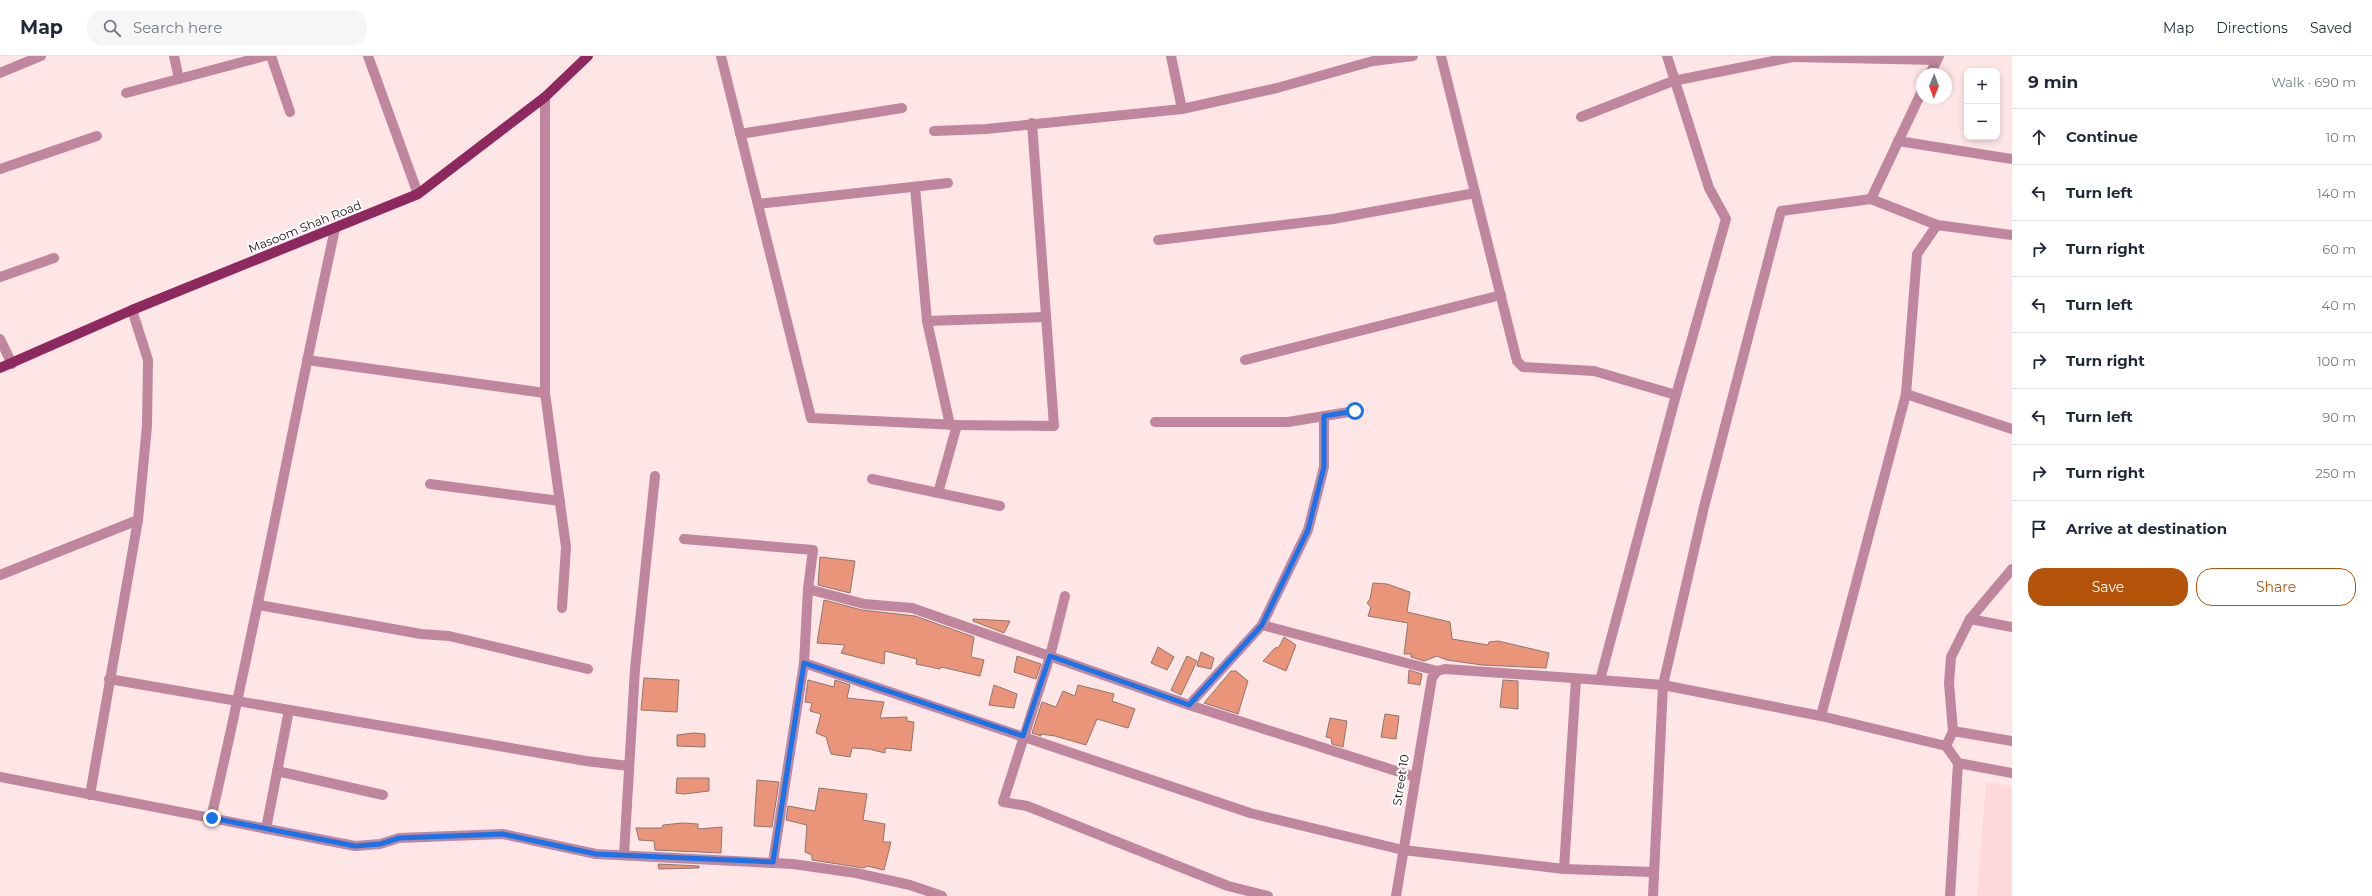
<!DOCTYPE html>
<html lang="en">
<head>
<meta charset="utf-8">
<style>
	body { margin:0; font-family:Montserrat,sans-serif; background:#f6f6f7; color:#1f2937 }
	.controls { position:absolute; right:12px; top:12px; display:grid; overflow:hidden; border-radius:8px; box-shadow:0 2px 6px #0003 }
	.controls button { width:36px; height:36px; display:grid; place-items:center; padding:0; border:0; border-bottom:1px solid #e0e1e3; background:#fff; color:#1f2937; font:20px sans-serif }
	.compass { position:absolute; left:1916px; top:12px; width:36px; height:36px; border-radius:50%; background:#fff; box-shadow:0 2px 6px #0003; rotate:181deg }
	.stop { position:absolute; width:12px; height:12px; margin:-9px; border:3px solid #1a73e8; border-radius:50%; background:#fff }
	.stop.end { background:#1a73e8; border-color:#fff; box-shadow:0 1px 4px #0008 }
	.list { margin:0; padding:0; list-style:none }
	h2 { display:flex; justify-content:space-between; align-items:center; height:52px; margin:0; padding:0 16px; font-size:17px }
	h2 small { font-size:13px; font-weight:400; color:#747a83 }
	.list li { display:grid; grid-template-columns:26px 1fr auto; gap:12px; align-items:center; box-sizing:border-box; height:56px; padding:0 16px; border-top:1px solid #e0e1e3 }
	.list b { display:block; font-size:15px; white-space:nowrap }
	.list em { font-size:13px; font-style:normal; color:#747a83 }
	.actions { display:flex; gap:8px; padding:12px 16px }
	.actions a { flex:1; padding:9px 0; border:1px solid #b45309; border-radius:16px; text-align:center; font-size:14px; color:#b45309 }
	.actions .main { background:#b45309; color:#fff }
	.icon { flex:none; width:22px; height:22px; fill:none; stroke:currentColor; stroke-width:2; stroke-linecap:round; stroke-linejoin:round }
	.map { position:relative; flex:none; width:2012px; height:840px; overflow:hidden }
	header { display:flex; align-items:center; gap:24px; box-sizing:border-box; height:56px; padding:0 20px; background:#fff; border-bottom:1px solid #e0e1e3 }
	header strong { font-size:19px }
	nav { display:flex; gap:22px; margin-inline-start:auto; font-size:14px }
	.search { width:280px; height:36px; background:#f6f6f7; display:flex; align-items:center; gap:10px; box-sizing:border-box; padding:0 14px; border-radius:16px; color:#747a83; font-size:15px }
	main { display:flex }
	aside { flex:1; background:#fff }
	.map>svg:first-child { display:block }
</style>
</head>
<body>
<header>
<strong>Map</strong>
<div class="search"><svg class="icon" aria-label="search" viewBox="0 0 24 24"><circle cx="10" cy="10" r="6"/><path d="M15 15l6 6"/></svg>Search here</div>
<nav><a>Map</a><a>Directions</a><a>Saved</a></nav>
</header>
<main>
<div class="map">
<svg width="2012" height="840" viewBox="0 0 2012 840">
	<rect width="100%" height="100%" fill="#fee6e7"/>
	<polygon fill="#ffd8da" points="1986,726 2012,730 2012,840 1977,840"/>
	<g fill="#ea9579" stroke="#8e766e">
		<polygon points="820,501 855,505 850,537 818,529"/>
		<polygon points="1373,527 1387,528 1410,536 1407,556 1450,566 1452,583 1488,589 1489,586 1498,585 1549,597 1546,612 1482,609 1447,604 1437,600 1424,605 1411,601 1411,598 1404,598 1408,567 1368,560 1371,551 1367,547 1370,543"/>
		<polygon points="824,544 862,554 915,560 974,581 971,601 984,604 980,620 941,611 940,613 916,608 917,603 885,595 884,608 841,597 845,589 817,587"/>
		<polygon points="973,563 1010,565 1004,577 973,565"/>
		<polygon points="1284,581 1296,589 1286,615 1263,605 1275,592 1279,591"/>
		<polygon points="1158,591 1174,601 1167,614 1151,607"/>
		<polygon points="1201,596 1214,602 1211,613 1197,610"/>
		<polygon points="1017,600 1041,608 1036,623 1014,616"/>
		<polygon points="1187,600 1197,605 1181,639 1171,634"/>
		<polygon points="1409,614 1422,618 1420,629 1408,627"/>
		<polygon points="1231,615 1236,615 1248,625 1238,658 1204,647"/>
		<polygon points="644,622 679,624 677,656 641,654"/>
		<polygon points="808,624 834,631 835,624 850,629 847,642 884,646 880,662 907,661 907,665 914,666 911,695 888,692 885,693 885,697 869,693 852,692 850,701 831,698 826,681 816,677 821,658 810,655 812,647 805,646"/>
		<polygon points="1503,624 1518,625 1518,653 1500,651"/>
		<polygon points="994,629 1017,638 1014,652 989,649"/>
		<polygon points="1078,629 1114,638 1112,645 1135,653 1128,672 1097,663 1086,689 1055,680 1041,678 1041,680 1032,677 1042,646 1056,651 1063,635 1075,640"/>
		<polygon points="1385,658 1399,660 1396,683 1381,681"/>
		<polygon points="1330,662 1347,665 1343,691 1332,688 1331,682 1326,681"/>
		<polygon points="694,677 705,678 705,691 677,690 677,679"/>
		<polygon points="677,722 709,722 709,735 684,738 676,737"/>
		<polygon points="757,724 779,726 772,771 754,770"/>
		<polygon points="819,732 867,738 863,764 885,768 883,786 891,786 884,814 867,810 864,812 812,804 812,799 805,796 807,769 786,764 788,750 815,755"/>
		<polygon points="682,767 698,768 698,773 722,771 721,797 655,794 654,785 639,784 636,772 662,772 663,769"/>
		<polygon points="658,808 699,810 699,812 659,813"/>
	</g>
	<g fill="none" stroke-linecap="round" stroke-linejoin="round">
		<g stroke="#bf869e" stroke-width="10">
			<polyline points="174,0 179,23"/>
			<polyline points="271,0 290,56"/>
			<polyline points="368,0 418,138"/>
			<polyline points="721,0 811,362 957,369 1054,370 1032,67"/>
			<polyline points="1441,0 1517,305 1523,311 1594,315 1676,339 1600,624 1663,629 1821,660 1946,690 1958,707 1950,840"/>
			<polyline points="1667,0 1709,132 1726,163 1676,339"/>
			<polyline points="0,17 41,0"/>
			<polyline points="1930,18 1939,0"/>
			<polyline points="126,37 265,0"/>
			<polyline points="545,41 545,337 566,491 562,552"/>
			<polyline points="1182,53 1277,32 1373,5 1413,0"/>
			<polyline points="1581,61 1673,25 1793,1 1937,4"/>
			<polyline points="934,75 986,73 1182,53 1171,0"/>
			<polyline points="740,78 902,52"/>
			<polyline points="1898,85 2012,103"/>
			<polyline points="0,113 97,80"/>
			<polyline points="915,131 927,265 950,369"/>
			<polyline points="1871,143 1937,169 2012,179"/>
			<polyline points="758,148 948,127"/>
			<polyline points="1158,184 1333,163 1475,137"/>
			<polyline points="0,221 54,202"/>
			<polyline points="927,265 1046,261"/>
			<polyline points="0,283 12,308"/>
			<polyline points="307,304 545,337"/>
			<polyline points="1245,304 1501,239"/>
			<polyline points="1906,338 1917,198 1937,169"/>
			<polyline points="1155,366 1288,366 1355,355"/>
			<polyline points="872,423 1000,450"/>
			<polyline points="430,428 560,445"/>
			<polyline points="938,437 957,369"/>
			<polyline points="684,483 813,494 808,533 864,548 912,552 1189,649 1262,569 1308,474 1324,411 1324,360"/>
			<polyline points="0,519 138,464"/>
			<polyline points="808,533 804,607 1250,757 1403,794 1564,813 1576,623"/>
			<polyline points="1065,540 1050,600 1003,746 1027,750 1228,830 1268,840"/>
			<polyline points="259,549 421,578 449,580 588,613"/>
			<polyline points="1970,563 2012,571"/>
			<polyline points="1262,569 1437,615 1445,613 1600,624"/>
			<polyline points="109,623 586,705 629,710"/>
			<polyline points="1189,649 1415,721"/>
			<polyline points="1821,660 1906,338 2012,373"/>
			<polyline points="1953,675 2012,685"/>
			<polyline points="1946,690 1953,675 1949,627 1951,601 1970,563 2012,513"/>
			<polyline points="1958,707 2012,717"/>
			<polyline points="277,715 383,739"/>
			<polyline points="0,721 355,790 380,788 399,782 503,778 596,798 793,808 856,817 910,829 942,840"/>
			<polyline points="90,739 138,464 147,370 148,304 132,254"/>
			<path d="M211,762C257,567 292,369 335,173"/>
			<polyline points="266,773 289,654"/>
			<polyline points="624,799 635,613 655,420"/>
			<polyline points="773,806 804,607"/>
			<polyline points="1564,813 1653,816"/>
			<polyline points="1396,840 1432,622 1437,615"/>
			<polyline points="1653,840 1663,629 1704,451 1781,155 1871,143 1922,35"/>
		</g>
		<polyline stroke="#8d295e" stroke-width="10" points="0,312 132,254 418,138 545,41 588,0"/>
	</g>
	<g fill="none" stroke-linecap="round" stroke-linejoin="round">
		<polyline stroke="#1a73e8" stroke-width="5" points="212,762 355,790 380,788 399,782 503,778 596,798 773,806 804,607 1023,680 1050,600 1189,649 1262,569 1308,474 1324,411 1324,360 1355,355"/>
	</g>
	<g text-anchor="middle" stroke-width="4" stroke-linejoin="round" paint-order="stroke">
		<g font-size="12" fill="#170d0e" stroke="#fff">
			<text transform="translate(305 171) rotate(-22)" y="4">Masoom Shah Road</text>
			<text transform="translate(1401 724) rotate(-81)" y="4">Street 10</text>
		</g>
	</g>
</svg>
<div class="controls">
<button>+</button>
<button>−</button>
</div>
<svg class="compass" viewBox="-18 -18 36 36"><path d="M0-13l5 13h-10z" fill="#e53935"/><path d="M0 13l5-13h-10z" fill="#747a83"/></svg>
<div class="stop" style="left:1355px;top:355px"></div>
<div class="stop end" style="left:212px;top:762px"></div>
</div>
<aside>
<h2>9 min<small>Walk · 690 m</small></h2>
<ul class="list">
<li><svg class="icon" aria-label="ahead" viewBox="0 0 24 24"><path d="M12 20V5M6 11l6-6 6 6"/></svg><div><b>Continue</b></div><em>10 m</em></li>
<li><svg class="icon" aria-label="left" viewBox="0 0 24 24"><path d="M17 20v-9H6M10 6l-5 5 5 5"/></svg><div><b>Turn left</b></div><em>140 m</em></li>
<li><svg class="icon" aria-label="right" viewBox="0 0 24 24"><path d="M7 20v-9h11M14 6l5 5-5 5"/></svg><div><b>Turn right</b></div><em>60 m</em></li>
<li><svg class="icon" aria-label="left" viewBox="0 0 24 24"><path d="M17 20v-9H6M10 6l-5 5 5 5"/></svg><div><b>Turn left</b></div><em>40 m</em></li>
<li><svg class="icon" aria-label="right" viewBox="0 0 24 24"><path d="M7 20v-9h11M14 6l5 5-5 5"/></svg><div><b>Turn right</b></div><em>100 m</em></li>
<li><svg class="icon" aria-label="left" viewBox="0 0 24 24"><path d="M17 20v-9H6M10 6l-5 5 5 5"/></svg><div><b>Turn left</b></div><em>90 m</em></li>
<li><svg class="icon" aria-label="right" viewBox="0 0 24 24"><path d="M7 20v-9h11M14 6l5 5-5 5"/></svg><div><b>Turn right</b></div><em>250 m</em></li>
<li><svg class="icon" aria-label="arrive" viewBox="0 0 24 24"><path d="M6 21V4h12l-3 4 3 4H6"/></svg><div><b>Arrive at destination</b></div></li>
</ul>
<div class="actions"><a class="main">Save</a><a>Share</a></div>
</aside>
</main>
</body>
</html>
